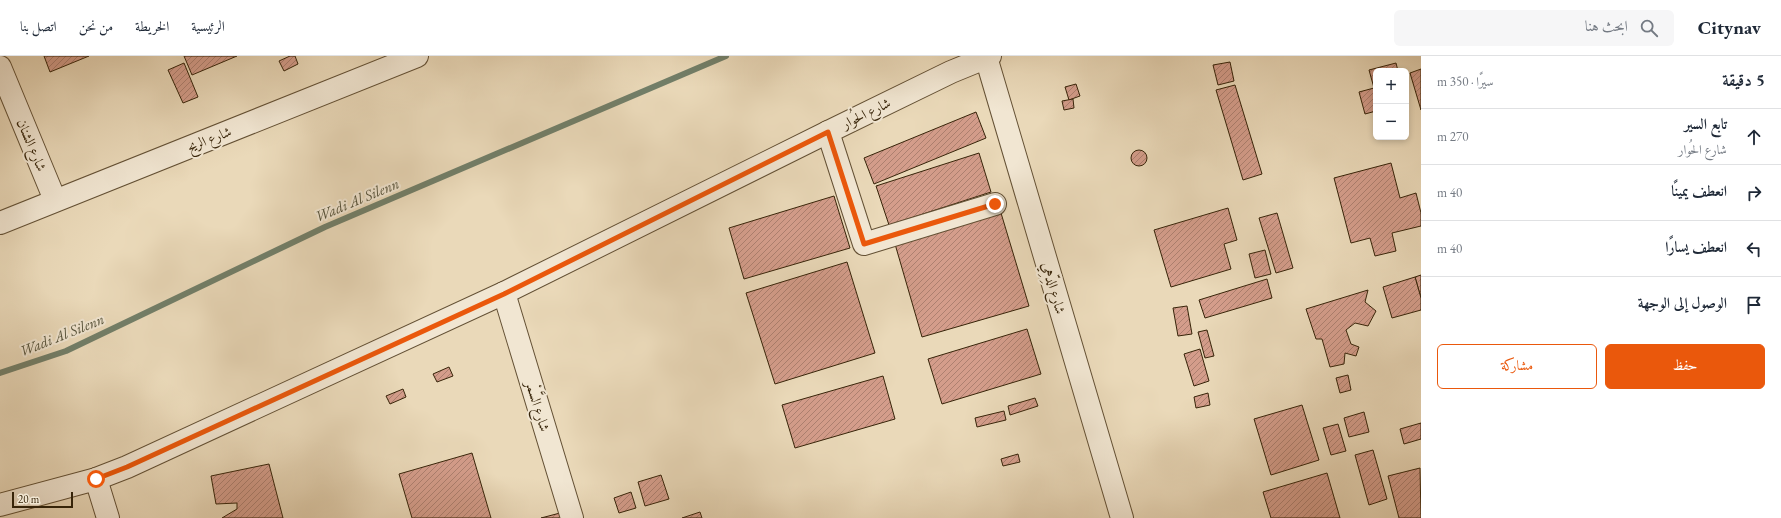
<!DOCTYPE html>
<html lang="ar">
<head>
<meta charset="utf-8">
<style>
	body { margin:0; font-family:"EB Garamond",Amiri,serif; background:#f6f6f7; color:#1f2937; direction:rtl }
	.controls { position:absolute; right:12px; top:12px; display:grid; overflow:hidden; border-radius:6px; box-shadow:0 2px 6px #0003 }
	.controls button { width:36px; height:36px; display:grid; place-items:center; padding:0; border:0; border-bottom:1px solid #e0e1e3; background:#fff; color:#1f2937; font:20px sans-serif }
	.scale { position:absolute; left:12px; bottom:10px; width:61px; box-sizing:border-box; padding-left:4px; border:2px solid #372409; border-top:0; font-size:11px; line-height:14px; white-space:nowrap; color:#372409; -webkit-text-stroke:3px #f1e6d2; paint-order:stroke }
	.stop { position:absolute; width:12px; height:12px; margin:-9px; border:3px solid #ea580c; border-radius:50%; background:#fff }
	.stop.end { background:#ea580c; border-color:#fff; box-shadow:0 1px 4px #0008 }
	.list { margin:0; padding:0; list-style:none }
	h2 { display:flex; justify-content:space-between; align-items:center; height:52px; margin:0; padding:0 16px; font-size:17px }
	h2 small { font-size:13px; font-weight:400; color:#747a83 }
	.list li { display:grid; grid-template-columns:26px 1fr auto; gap:12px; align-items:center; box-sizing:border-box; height:56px; padding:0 16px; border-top:1px solid #e0e1e3 }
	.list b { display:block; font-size:15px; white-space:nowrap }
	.list p { margin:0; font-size:13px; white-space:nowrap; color:#747a83 }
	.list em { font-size:13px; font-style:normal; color:#747a83 }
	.actions { display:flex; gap:8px; padding:12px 16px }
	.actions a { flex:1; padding:9px 0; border:1px solid #ea580c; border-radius:6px; text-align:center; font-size:14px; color:#ea580c }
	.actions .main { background:#ea580c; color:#fff }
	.icon { flex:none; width:22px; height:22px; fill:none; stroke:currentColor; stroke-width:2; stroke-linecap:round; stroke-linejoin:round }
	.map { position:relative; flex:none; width:1421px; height:462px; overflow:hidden; direction:ltr }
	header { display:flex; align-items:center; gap:24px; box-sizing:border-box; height:56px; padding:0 20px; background:#fff; border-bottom:1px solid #e0e1e3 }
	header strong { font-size:19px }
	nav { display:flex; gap:22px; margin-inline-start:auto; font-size:14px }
	.search { width:280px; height:36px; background:#f6f6f7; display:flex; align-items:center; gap:10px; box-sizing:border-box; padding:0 14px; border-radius:6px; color:#747a83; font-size:15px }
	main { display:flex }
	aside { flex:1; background:#fff }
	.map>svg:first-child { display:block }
</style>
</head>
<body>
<header>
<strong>Citynav</strong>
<div class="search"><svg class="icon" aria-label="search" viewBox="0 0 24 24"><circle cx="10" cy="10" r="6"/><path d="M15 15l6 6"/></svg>ابحث هنا</div>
<nav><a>الرئيسية</a><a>الخريطة</a><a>من نحن</a><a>اتصل بنا</a></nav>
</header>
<main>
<aside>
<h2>5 دقيقة<small>سيرًا · 350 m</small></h2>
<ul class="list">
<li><svg class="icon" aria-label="ahead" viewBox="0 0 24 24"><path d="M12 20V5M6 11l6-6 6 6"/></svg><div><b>تابع السير</b><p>شارع الحُوار</p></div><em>270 m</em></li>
<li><svg class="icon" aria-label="right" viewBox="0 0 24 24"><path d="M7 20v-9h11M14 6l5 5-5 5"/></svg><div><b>انعطف يمينًا</b></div><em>40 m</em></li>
<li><svg class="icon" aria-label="left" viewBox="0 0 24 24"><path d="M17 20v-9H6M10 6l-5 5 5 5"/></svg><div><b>انعطف يسارًا</b></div><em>40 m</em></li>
<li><svg class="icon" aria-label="arrive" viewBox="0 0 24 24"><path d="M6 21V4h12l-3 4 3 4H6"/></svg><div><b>الوصول إلى الوجهة</b></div></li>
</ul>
<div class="actions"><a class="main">حفظ</a><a>مشاركة</a></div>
</aside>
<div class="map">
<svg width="1421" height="462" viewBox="0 0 1421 462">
	<defs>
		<pattern id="building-hatch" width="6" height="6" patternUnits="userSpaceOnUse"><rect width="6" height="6" fill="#d49d8b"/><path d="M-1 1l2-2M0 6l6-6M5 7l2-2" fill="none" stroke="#ad8070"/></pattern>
	</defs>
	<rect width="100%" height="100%" fill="#ead9b9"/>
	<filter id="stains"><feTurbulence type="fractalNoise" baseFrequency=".005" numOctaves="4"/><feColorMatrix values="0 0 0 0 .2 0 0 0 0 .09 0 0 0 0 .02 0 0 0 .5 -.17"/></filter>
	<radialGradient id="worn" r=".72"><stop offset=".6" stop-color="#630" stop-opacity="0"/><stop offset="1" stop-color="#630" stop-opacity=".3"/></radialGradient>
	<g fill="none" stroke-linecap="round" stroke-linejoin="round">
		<polyline stroke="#727f69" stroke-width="6" points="0,317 66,295 325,171 726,0"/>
	</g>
	<g fill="url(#building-hatch)" stroke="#372409">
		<polygon points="44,0 89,0 50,16"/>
		<polygon points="184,0 237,0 192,19"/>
		<polygon points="290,0 295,0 298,8 284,15 279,5"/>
		<polygon points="1230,6 1234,25 1218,29 1213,9"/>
		<polygon points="184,7 198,41 183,47 168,14"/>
		<polygon points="1396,7 1398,15 1376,15 1376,55 1365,58 1359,36 1374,32 1369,14"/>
		<polygon points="1421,13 1421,54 1410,17"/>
		<polygon points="1076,28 1080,40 1069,44 1065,31"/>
		<polygon points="1235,29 1262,118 1243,124 1216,34"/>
		<polygon points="1073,43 1074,52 1064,54 1062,45"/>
		<polygon points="976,56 986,82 874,128 864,102"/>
		<circle cx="1139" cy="102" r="8"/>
		<polygon points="979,97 991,136 889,169 876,130"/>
		<polygon points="1391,107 1400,142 1416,137 1421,157 1421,170 1392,177 1396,195 1375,200 1370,182 1351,187 1334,122"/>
		<polygon points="834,140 850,192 744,223 729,172"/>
		<polygon points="1228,152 1237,184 1224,188 1231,213 1171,231 1154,174"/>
		<polygon points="1001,157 1029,250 922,281 895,188"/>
		<polygon points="1277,157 1293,212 1276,217 1259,162"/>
		<polygon points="1265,194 1271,218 1255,222 1249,198"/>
		<polygon points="847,206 875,297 775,328 746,237"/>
		<polygon points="1421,219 1421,242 1415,221"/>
		<polygon points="1415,221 1421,242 1421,254 1392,262 1383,231"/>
		<polygon points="1267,223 1272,242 1205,262 1199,244"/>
		<polygon points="1368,234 1365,246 1376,255 1368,270 1355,267 1346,274 1351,288 1359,291 1356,300 1345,297 1344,308 1330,311 1322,283 1316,283 1306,253"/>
		<polygon points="1187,250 1192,278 1178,280 1173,252"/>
		<polygon points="1027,273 1041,318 942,348 928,303"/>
		<polygon points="1207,274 1214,300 1205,302 1198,276"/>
		<polygon points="1200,293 1209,325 1194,330 1184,298"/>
		<polygon points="449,311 453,320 437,326 433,318"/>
		<polygon points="1348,319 1351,334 1340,337 1336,322"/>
		<polygon points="883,320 895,363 795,392 782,349"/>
		<polygon points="403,333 406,341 390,348 386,340"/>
		<polygon points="1208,337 1210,349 1196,352 1194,341"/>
		<polygon points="1035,342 1038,350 1010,359 1008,350"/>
		<polygon points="1302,349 1319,404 1271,419 1254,363"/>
		<polygon points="1004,355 1006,364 977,371 975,362"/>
		<polygon points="1364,356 1369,376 1349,381 1344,362"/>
		<polygon points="1421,367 1421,383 1404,388 1400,373"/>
		<polygon points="1338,368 1346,395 1331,399 1323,372"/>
		<polygon points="1373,394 1387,443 1369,449 1355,399"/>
		<polygon points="472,397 491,462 412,462 399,418"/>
		<polygon points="1018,398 1020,406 1003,410 1001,403"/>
		<polygon points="269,408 283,462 222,462 237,453 237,447 216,448 211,420"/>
		<polygon points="1420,412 1421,462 1399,462 1388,420"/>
		<polygon points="1327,417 1340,462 1271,462 1263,436"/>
		<polygon points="661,419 669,443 645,450 638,426"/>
		<polygon points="631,436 636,452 619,457 614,442"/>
		<polygon points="700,456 702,462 682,462"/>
		<polygon points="560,457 561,462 541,462"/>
	</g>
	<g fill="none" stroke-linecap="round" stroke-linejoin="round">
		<defs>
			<g id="minor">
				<polyline points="986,1 1122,462"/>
				<polyline points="0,11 55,144"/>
				<polyline points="828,76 864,188 995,148"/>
				<polyline points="0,167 417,0"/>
				<polyline points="504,237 572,462"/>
				<polyline points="96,423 108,462"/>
				<polyline points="0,449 96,423 127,411 504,237 828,76 951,16 990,0"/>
			</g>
		</defs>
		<use href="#minor" stroke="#645135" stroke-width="24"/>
		<use href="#minor" stroke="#f1e6d2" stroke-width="22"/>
	</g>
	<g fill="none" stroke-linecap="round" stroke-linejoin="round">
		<polyline stroke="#ea580c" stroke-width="5" points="96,423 127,411 504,238 828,76 864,188 995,148"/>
	</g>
	<g text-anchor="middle" stroke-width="4" stroke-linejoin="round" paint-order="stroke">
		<g font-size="14" fill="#372409" stroke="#f1e6d2">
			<text transform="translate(866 57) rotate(-26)" y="5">شارع الحُوار</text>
			<text transform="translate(209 83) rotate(-22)" y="5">شارع الريح</text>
			<text transform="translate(32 89) rotate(67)" y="5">شارع الشنان</text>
			<text transform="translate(1054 232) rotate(74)" y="5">شارع الدِّهِي</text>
			<text transform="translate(538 350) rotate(73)" y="5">شارع السَّمْر</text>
		</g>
		<g font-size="15" font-style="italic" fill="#545139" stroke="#f1e6d2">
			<text transform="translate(357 144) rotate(-23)" y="5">Wadi Al Silenn</text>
			<text transform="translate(62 279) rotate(-22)" y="5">Wadi Al Silenn</text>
		</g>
	</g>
	<rect width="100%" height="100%" filter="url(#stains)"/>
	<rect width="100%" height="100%" fill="url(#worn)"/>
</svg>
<div class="controls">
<button>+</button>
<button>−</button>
</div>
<div class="scale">20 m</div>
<div class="stop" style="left:96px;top:423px"></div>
<div class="stop end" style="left:995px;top:148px"></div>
</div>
</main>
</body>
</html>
